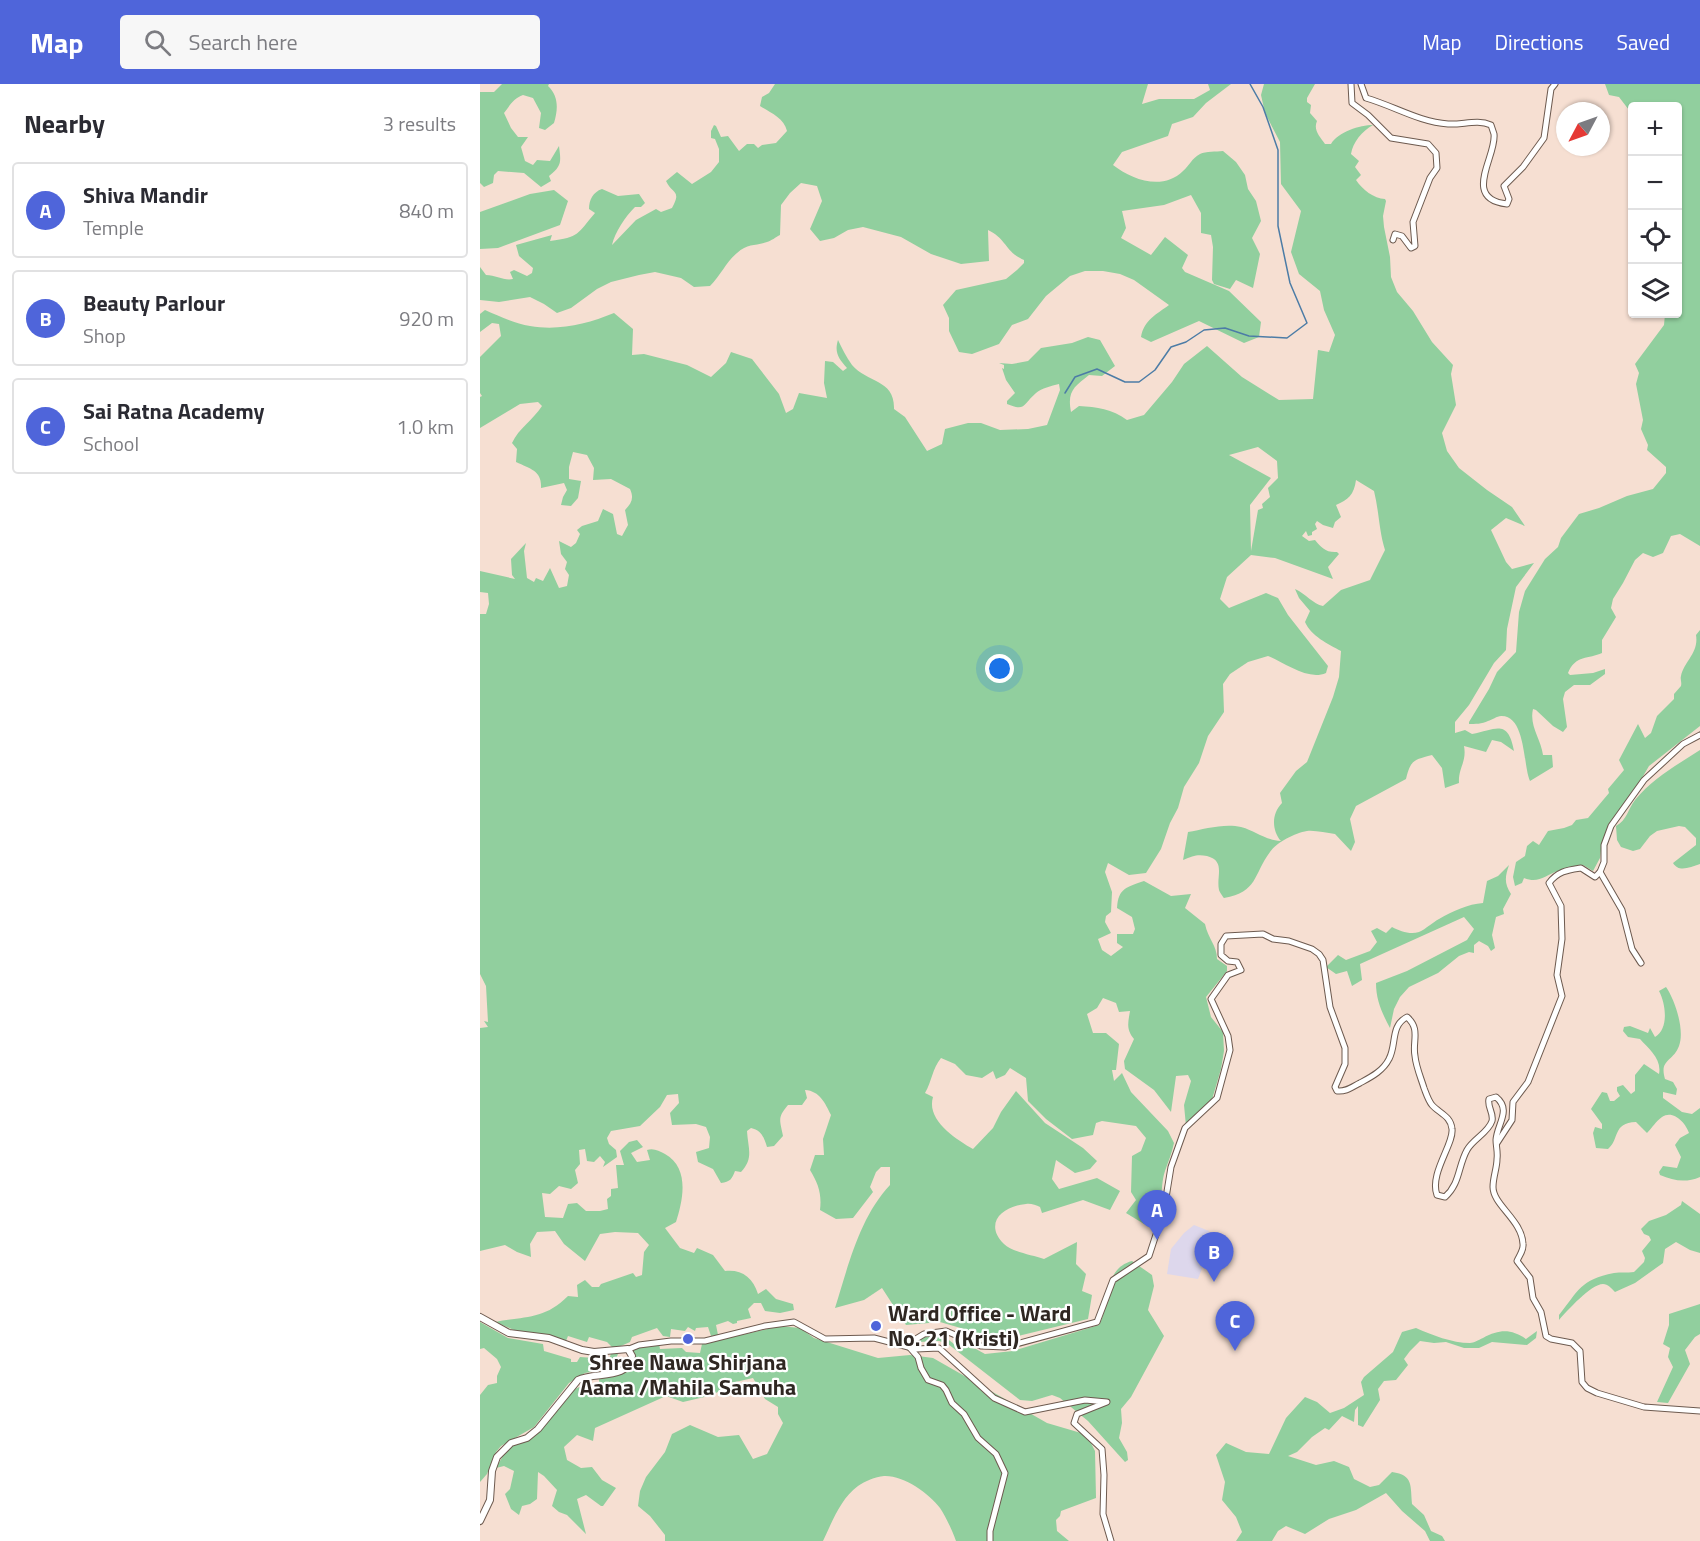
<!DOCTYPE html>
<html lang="en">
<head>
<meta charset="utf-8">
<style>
	body { margin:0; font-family:"Titillium Web",sans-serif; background:#f7f7f7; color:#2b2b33 }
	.controls { position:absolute; right:18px; top:18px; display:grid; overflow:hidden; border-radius:6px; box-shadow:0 2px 4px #0004 }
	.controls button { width:54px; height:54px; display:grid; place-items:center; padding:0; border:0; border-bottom:2px solid #e1e1e2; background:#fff; color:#2b2b33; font:30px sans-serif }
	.compass { position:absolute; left:1076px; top:18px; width:54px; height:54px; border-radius:50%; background:#fff; box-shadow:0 2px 4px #0004; rotate:229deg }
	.you { position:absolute; left:520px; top:585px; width:21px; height:21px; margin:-15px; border:4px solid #fff; border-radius:50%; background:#1a73e8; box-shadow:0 0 0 9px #1a73e833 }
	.badge { display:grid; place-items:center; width:39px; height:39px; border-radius:50%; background:#4f65da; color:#fff; font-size:20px; font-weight:700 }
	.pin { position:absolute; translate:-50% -50px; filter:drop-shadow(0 2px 3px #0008) }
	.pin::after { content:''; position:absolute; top:32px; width:21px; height:18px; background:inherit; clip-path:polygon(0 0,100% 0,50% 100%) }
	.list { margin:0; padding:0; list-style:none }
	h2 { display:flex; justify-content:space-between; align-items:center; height:78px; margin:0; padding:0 24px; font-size:26px }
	h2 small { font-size:20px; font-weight:400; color:#7c7c81 }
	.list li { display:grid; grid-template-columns:39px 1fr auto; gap:18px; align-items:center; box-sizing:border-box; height:96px; margin:0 12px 12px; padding:0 12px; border:2px solid #e1e1e2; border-radius:6px }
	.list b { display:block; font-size:22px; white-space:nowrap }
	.list p { margin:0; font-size:20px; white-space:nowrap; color:#7c7c81 }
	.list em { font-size:20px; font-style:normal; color:#7c7c81 }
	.icon { flex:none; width:33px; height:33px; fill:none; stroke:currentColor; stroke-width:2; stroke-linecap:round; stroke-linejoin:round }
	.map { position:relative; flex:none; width:1220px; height:1457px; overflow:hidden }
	header { display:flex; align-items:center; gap:36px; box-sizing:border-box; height:84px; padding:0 30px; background:#4f65da; color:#fff }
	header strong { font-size:28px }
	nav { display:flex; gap:33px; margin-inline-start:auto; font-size:21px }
	.search { width:420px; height:54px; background:#f7f7f7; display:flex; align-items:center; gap:15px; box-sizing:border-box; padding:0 21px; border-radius:6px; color:#7c7c81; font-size:22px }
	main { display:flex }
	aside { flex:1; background:#fff }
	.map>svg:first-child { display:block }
</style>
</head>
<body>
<header>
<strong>Map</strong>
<div class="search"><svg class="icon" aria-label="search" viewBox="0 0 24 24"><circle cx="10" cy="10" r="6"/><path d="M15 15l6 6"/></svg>Search here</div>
<nav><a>Map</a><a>Directions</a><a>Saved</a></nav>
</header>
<main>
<aside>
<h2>Nearby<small>3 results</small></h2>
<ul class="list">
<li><span class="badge">A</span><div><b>Shiva Mandir</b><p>Temple</p></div><em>840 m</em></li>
<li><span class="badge">B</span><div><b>Beauty Parlour</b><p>Shop</p></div><em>920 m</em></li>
<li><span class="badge">C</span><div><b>Sai Ratna Academy</b><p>School</p></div><em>1.0 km</em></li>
</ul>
</aside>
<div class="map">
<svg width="1220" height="1457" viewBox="0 0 1220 1457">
	<rect width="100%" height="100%" fill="#f6dfd2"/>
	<polygon fill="#ddd7ec" points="714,1141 729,1147 725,1177 718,1195 687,1190 691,1165 704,1149"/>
	<g fill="#91cf9e" fill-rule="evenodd">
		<path d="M22,0H69L68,2C79,12 78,26 74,39L65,46L59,44L61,29L53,14L43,11C34,14 30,21 24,29L31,44L38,53H48L41,63L45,77L53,81L57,76L70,77L79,62C81,78 82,82 69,92L71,97L61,103L44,89L18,87L14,91L13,99L4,103L0,99V8H14Z"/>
		<path d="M295,0H668L662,20L679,15H714L730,6L728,0H751L726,19L713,33L692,40L688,52L642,68L633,81C652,96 683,107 703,87C709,82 712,74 720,70C726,67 736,68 743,67L756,78L765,91L768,105L776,117L781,137L772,154L780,170L773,204L756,196L750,205L734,200L732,196L733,163L731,151L721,149V129L711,111L684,121L642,127L646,144L641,154L671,171L685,153L708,171L702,184L705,188L749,207L781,238L779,253L764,259L719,237L671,258L661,253C664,236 677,230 689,221L654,196L640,190L623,187H605L590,192L566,212L548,235L532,241L519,260L492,270L479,268L469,247V234L463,221L476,206L526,195L537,186L544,179V176C525,168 527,155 508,146L509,177L481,180L451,170L421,153L383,143L368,146L354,154L340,157L330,145L342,117L337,102L321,99L310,109L301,121L300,151C296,153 291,157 287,158C276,162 268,159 257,169C246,178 241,191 230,202L214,203L201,194L175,188L159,191L131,198L117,205L91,224L77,229L64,220L50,213L19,218L0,216V183L6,191C16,191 24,197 33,195L30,188L34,186L47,192L52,189L53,184L39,172L36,161L72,151L70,157C100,153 97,150 115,129L109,125C109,116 113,108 122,105L138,112L159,110L165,119L161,123H155C145,133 135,148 132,161L156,136L176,125L181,128L192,124C202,106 192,110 186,97L197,88L212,100L231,88L239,78V65L235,55L231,54V47L234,41L236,42L241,53L248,52L259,67L267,60H274L278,64L282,61L296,59L307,47C304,34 291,29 280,22L282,13L289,9Z"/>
		<path d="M784,0H835L827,14V18L831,21L830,29L837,37C833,46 840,53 845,60H851C858,48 880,41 893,41C882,47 873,58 871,70L879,77L875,83L881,91L876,96C882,105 894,115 905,115L906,117L903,132L904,143L910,173L911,193L917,208L933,227L952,258L973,281L971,290L976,321L962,349L967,367L979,384L1007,406L1032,423L1045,442L1026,434L1011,446L1026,478L1032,485L1054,479L1036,503L1027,545L1026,566L1014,579L989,621L975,638V649L985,646L992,650C1017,645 1028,635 1034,667L1021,658L1012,656L1006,668L984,662C987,678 978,684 979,699L965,704L962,684L952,671C934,676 931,675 926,695L876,722L870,735L875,758L871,767L855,750C846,749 835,746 827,747C815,749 797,758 790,768C773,791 778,808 744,814C743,813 739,807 739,806C736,792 746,777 727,772C717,770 713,772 703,776L708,748C724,745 745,739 761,743C776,747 782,755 801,757C792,747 791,730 802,719L800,709L816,687L827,678L853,613L859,593L861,567C848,560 831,552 825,538L830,527L819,514L815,505C826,510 833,520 843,522L861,506L890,496L905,466C899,447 899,427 894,407L876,396C874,411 868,416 856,421L861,433L855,438L853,444L843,441L837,437L835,440L837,445L832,448V451L828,452L826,447L822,452L829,457L835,456C841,463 846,469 857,468L859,470L848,483L853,495L795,474L771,471L747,493L740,515L749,524L786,509L798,514L808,531L848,582L846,589C828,597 805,579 788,572L768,578L750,590L743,600L744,628L728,652L719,679L704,703L698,724L690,739L681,765L666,789L649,791L628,779L625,788L632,808L631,828L626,832L625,838L631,849L618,855L622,866L631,872L643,863L637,859V850H653L655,845L652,833L637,824C638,804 647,803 664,797L691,812L711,810L705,824L725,840C728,855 737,861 737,875L747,882V887L726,913L731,933L743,948L744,967L741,985L731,1019L706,1042L704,1021L711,997L708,991L696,992L691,1028L674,1006L645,985L644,977L654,955C646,945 648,939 650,927L639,928L636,919L623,914L617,924L607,930L613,949H626L639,960L636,986H632L634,997L642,989L651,1008L688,1047L694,1059C692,1069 688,1078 685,1087C679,1104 685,1132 669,1143L646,1129L656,1116L651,1108L652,1072L661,1067L666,1054L656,1042L622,1037L616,1039L613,1051L592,1055L566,1035L548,1017L546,994L530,984L525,991L516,995L513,987L502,994L486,991L475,980L461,974C452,985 452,997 445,1009L453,1013C446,1036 476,1055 493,1065L513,1044L521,1028L536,1007L565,1039L603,1064L617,1077L610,1085L595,1089L576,1076L572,1095L579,1105L617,1094L640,1107L630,1126L603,1116L562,1129L560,1123C556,1121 550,1119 546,1120C523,1122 503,1139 524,1160C532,1168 552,1171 564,1175L597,1158L596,1180L606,1190L602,1207L612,1211L608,1235L522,1256L460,1238L426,1241L402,1204L384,1216L355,1224C368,1183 379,1134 410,1101V1083H401L396,1088L390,1103L393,1108L373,1134L356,1135L340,1126C342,1110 338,1099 330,1086L335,1071H344L343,1055L351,1031C345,1019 340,1007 325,1006L327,1014L322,1021H308C297,1034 300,1036 303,1052L294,1062L287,1063C284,1053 281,1046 271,1044L267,1047C268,1065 274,1074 261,1088L255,1087C252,1095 250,1098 241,1099L233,1085L218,1078L216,1068L229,1064L230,1053L226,1043L216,1040L192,1041L190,1029L199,1019L198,1010L187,1011L180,1023L160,1042L131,1047L127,1054L129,1060L136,1066L137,1073L123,1083L125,1078L120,1072L114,1078L107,1077L105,1065L99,1066L100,1080L95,1086L98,1099L91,1105L79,1102L70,1110L62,1109L65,1133L83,1134L88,1120L97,1119L106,1127H120L128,1125L127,1115L131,1112V1105L138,1104L136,1081H144L140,1067L149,1058L157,1056L163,1063L151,1069L157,1078L170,1076L167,1066C174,1064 179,1067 185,1070C210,1084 203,1116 196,1138L185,1144L200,1164L214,1169L217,1164L233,1171L245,1187C261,1185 273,1193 278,1210L286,1205L296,1215L313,1220L314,1226L300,1229L285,1227L281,1219H274L268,1225L271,1234L257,1237V1239L253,1240L248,1237L236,1241L238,1251L231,1252L228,1243L216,1244L215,1247L208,1243L205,1247L191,1245L190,1253L183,1252L177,1244L152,1253L150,1258L134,1265L127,1258L109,1253L107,1258L88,1252L86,1257L65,1250H44L15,1238C45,1232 64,1236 88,1212L98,1213L97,1201L105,1196L112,1203H119L121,1200L153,1189L156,1193L162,1191L164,1168L169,1161L158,1149L135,1148L120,1150L105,1177L84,1160L75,1147L57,1148L50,1160L51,1173L37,1168L25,1161L0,1167V944L8,943L4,937L8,938L6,902L0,890V530H6L9,520L8,509L0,508V487L35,495L32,491L31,475L46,459L44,467L47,494L54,498L56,494L63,497L70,484L79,504L87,502L89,491L85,485L87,478L81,470L79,457L91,463L96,459L100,450L97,446L102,442L118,437L123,425L133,430L137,450L142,452L148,441L145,426C152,419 154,414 150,405L131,395L113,396L114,384L107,371L93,368L89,383V395L101,397L98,414L91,422L81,421L83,413L87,406L84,399L61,404C62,387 51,385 36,378L37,365L32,359C39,344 53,336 62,322L58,318L40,320L0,344V313L2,312L0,309V273L21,252L19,240L12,239L0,248V230L5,226C19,232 35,240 50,242C79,247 107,240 134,229L153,245L152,271L164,270L207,281L231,293L246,279L251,268L272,275L299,310L306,329L313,325L319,309L347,314L344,299L345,277L353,278L363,287L367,284C359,275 354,269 358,256C362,264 366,273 372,281C387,299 415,295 414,325L425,333L447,367L462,360L465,345L488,339H501L520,346L548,345L567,341L580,306L579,300C571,302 562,304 556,309C543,320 546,328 527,320V317L535,309L526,296L522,284L524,285V281L519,279L532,280L548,277L561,264L592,259L608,253L620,256L635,282L622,292L609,291C594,303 587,307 591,328L599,322C617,323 632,325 647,336L664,331L692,298L704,280L727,262L762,293L799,316L833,315L838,266L849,268L855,251L844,226L840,207L819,190L811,168L821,127L801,100L800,58L785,29L781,11ZM778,363L797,377L798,394L788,404L790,413L782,420L783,424L778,426L771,467L770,421L791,394L749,371Z"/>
		<path d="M1125,0H1220V462L1200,450L1191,452L1183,469L1173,473L1163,469L1155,476L1143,499L1133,515L1131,524L1136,533L1122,556V569C1109,575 1095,571 1088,589L1090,591L1113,589L1125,585V590L1110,601H1094L1085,608L1083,615L1087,643L1083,648L1073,642L1056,626L1053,625C1049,642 1061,655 1063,671H1072L1073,683L1050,697C1043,682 1046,631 1021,632C1017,632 1012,636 1008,637C1002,640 995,640 989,640V638L1009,605L1017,588L1036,568L1039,528L1045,507L1065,475L1078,463L1081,454L1099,430L1119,424L1147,412L1173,405L1186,389V383L1167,366L1168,361L1161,345L1163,336L1156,300L1159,289L1155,280L1184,241L1185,230H1198V22H1152V30L1139,13L1129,11Z"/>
		<polygon points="74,106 88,117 80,141 18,164 0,165 0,128 50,110"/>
		<path d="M1220,546V642L1169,682L1152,711L1131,737L1122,759L1120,774L1113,787L1103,781C1095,783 1086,784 1078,787C1065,791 1059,800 1044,794L1042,799L1035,802L1033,793L1036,778L1045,772L1047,762L1053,757L1059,761L1068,747L1084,744L1092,741L1096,736L1108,734L1129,709L1128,705L1144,686L1139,676L1158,640L1165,654L1171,649L1177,632L1194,615V610L1201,602C1202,598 1200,595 1201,592C1204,577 1219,569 1216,551Z"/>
		<path d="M1220,666V780C1210,783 1199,789 1193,779L1216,761V754L1205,743L1199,742L1177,747L1170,752L1160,765L1153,767L1141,763L1137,756L1136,742C1147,736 1148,725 1155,716C1173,694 1197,681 1220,666Z"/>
		<path d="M1029,781C1025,793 1024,799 1031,810L1023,825L1024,830L1016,833L1012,851L1015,864L1011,867L1008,862L999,857L994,861V869L989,868L979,872L958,889L929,903L920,913L914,925L910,944C902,929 896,916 896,899L927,887L987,856L994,845L984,833L880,880L882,896L872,902L867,887L856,890L846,883L858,871L866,876L890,867L897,858L891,847L897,844L906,849L912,843C920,847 930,851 939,848C946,845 953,838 959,835C973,827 988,820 1003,819L1007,797L1018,792Z"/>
		<path d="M1186,903C1195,916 1205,946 1199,962C1193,978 1179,975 1185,995L1193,998L1197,1005L1196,1011L1183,1008V1014L1202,1028L1212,1030L1220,1024V1093C1206,1099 1194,1097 1180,1091L1179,1088L1183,1082L1197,1084L1201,1073L1195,1061L1200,1054L1209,1049C1206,1039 1193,1025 1182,1033C1176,1037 1172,1044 1167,1049L1156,1038C1132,1039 1140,1055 1128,1065L1116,1064L1113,1049L1115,1043L1122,1045V1040L1111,1025L1122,1008L1127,1009L1130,1017H1134L1140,1012L1137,1007V1003L1143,1001L1151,1010L1155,1007V991L1164,980L1179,990C1182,975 1169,965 1160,955L1148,953L1143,947L1144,943L1150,942L1168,949L1170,944L1175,953C1189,945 1186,920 1179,907Z"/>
		<path d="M1202,1117L1220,1130V1169L1210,1166L1196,1158L1185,1165L1183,1179L1155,1199L1135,1208C1131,1204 1128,1200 1123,1200C1111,1200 1087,1227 1079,1236V1231C1099,1206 1100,1196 1134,1189C1141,1188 1147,1189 1154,1188L1164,1178L1165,1174L1162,1167L1171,1156L1169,1152L1164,1150L1161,1145L1169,1137L1186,1131L1201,1121Z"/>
		<path d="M652,1177L672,1191L674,1202L668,1226L684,1252L651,1313L641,1325L642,1339L639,1354L647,1368L648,1376L645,1378L608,1337L580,1314L572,1311L552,1317L540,1316L468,1260L459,1257L439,1258L437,1254L444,1248L455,1245L474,1260L496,1265L505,1270L533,1267L619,1241C631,1221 622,1185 652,1177Z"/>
		<polygon points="1220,1220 1220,1250 1215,1253 1205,1266 1210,1280 1188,1319 1177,1318 1193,1283 1188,1273 1190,1264 1183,1260 1189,1241 1189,1230"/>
		<polygon points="0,1238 28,1254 63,1260 64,1267 91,1275 91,1278 97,1278 100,1273 129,1275 131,1270 138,1270 132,1284 105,1289 89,1299 54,1343 21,1362 16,1368 7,1390 0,1398 0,1311 8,1301 17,1299 17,1292 21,1283 17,1275 4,1264 0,1265"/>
		<path d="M300,1242L320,1244L334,1254L398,1274L430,1271L453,1274L567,1339L601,1349L609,1355L615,1367L616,1414L581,1427L580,1432L576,1436L577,1447L589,1457H476C472,1446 466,1433 460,1424C449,1409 423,1391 404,1392C395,1393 385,1397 378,1402C361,1414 352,1438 343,1457H185V1451L170,1432L158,1422L160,1407L166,1393L185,1368L192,1350L210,1341L238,1353L259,1351L273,1375L287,1370L303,1339L298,1330V1323L285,1315L273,1294L251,1299L233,1311L203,1318L186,1312L115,1344L113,1357L97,1351L84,1363L87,1376L101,1384L112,1383L122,1396L136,1404L123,1422H121L106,1411L97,1415L106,1450L87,1431L79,1428L72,1422L77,1406L64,1392L58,1388L57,1415L50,1420L42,1422L39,1431L31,1425L25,1410L30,1405L34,1387L24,1382L16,1384C23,1372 29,1359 44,1358L95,1305L108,1299L111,1302L119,1299V1293L147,1285L155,1275L152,1265L179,1260L180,1265L202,1264L206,1268L220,1269L222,1260Z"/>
		<path d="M936,1244C952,1251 972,1259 990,1259C994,1259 998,1256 1003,1254C1020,1245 1031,1245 1046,1255L1057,1247L1056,1254L1047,1261L1012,1258L999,1264H984L966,1258L954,1259L940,1257L930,1267L924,1275L928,1281L916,1296L904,1297L898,1305L900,1316L883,1343L878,1341V1322L875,1326L874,1338L862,1332L849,1346L845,1344L832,1353L817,1368L808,1372L836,1381L854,1377L869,1383L874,1395L890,1403L899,1401L912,1388C934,1391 930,1402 932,1420L944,1431L951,1447L962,1452L965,1457H950L945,1447L922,1427L906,1409L876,1426L849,1435L825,1450L806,1442L798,1447L792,1457H756L762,1448L756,1433L742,1416L745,1398L736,1371L746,1359L766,1368L789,1370L806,1334L825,1313L837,1318L850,1329L864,1324L884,1311L881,1298L884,1293L913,1268L922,1248Z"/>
	</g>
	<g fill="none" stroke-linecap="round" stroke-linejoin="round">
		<polyline stroke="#4c7ca6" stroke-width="1.5" points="585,309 595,293 617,285 645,298 659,298 675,286 691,263 706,258 724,246 745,244 769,252 807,254 827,239 810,199 798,142 798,66 783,23 770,0"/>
		<defs>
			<g id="minor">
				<polyline points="871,0 872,19 888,31 911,54 948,60 956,69 957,84 950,94 933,138 935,162 931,164 922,152 915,150 913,156"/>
				<path d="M881,0L886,14C914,22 939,38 968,40C983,41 997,35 1011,41C1012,44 1013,47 1014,50C1017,72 981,115 1027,120L1029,115L1024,102L1043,83L1064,54L1071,5L1075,0"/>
				<polyline points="1120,788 1142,826 1152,865 1161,879"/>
				<path d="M1017,1059L1032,1036L1033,1018L1048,998L1082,912L1077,891L1082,855L1081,822L1069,799C1078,787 1088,786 1101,784L1115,793L1120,788L1124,778V761L1131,742L1164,696L1203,660L1220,651"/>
				<path d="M426,1261L444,1250L466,1247L501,1262L525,1263L617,1238L633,1196L669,1172L684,1126L691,1083L705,1044L737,1014L750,966L748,952L731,915L748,891L761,886L757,878L748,877L741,871V860L746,852L783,850L793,855L809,857L832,865L839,870L843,876L850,923L865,964V980L855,1003L857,1007C866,1008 872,1003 880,999C891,993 903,987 909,975C917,960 910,942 927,933C941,945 932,958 935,972C936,983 941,994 944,1004C946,1009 948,1016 952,1021C959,1029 971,1032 972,1045C974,1060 949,1090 957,1111L965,1113C980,1100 978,1082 987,1066C993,1055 1008,1049 1012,1037C1014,1029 1007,1023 1009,1015L1016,1013C1032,1026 1017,1040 1016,1056C1016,1062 1018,1068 1017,1075C1017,1084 1013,1093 1013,1103C1013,1121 1042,1136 1043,1160C1044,1166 1039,1172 1037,1177L1050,1194L1053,1214L1061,1228L1066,1252L1071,1255L1092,1259L1100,1267L1102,1298L1107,1304L1117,1309L1164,1323L1220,1327"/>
				<polyline points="430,1264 438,1273 441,1284 448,1296 462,1301 466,1306 472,1319 484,1330 498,1354 516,1370 525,1389 510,1447 510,1457"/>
				<polyline points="149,1265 159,1261 191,1257 225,1257 285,1242 314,1238 345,1255 394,1254 436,1265 459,1264 514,1314 545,1328 605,1316 627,1318 597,1330 594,1339 622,1365 624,1391 623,1430 631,1457"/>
			</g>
			<path id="major" d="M0,1233L29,1249L69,1254L102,1266L114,1268L148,1265L152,1272C148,1297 115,1287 98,1296L58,1345L47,1354L31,1359L17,1373L12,1387L10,1416L0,1437"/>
		</defs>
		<use href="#minor" stroke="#6d5a4f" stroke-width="7"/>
		<use href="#major" stroke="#6d5a4f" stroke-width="8"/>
		<use href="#minor" stroke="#fff" stroke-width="5"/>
		<use href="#major" stroke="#fff" stroke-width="6"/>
	</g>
	<g fill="#4f65da" stroke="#fff" stroke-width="2">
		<circle cx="396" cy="1242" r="6"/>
		<circle cx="208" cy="1255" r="6"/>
	</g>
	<g text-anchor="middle" stroke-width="4.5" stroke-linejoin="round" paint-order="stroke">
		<g font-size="22" font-weight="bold" fill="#2f2722" stroke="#fff" text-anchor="start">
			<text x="408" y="1237">Ward Office - Ward<tspan x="408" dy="25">No. 21 (Kristi)</tspan></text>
			<text x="208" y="1286" text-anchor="middle">Shree Nawa Shirjana<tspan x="208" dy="25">Aama /Mahila Samuha</tspan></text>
		</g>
	</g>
</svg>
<div class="controls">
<button>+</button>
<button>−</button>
<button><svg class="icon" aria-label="locate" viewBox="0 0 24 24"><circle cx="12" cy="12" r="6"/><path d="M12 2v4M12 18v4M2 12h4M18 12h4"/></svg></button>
<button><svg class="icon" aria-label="layers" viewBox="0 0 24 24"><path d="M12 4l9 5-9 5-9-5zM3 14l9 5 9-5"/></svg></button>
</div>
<svg class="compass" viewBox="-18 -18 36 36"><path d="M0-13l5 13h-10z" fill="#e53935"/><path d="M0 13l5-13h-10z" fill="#7c7c81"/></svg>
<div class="you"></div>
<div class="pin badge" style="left:677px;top:1156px">A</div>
<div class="pin badge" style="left:734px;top:1198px">B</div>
<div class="pin badge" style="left:755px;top:1267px">C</div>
</div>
</main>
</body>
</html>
